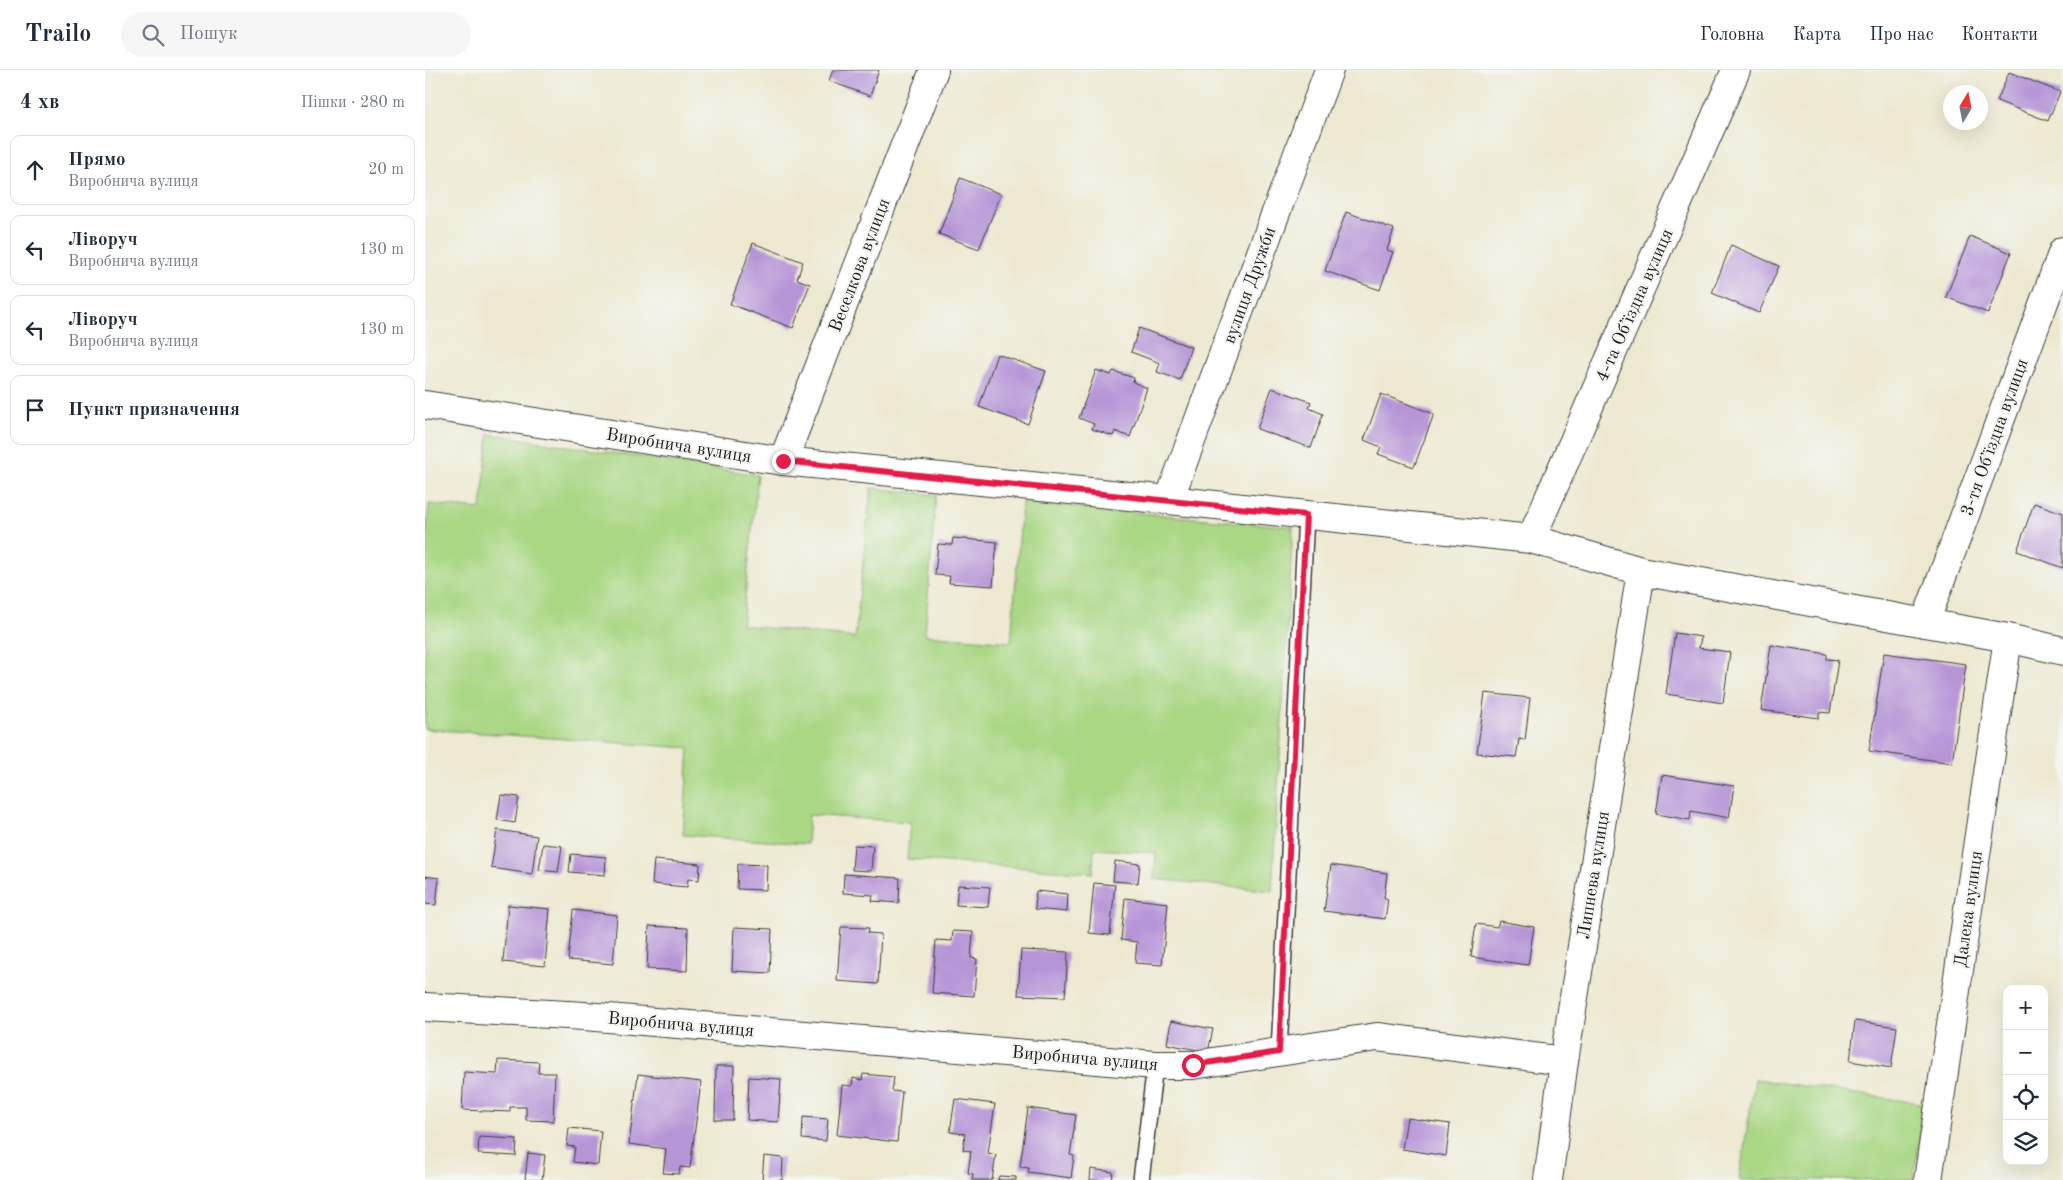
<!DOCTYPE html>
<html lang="uk">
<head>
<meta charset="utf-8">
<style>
	body { margin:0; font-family:"Old Standard TT",serif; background:#f6f6f7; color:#1f2937 }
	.controls { position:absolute; right:15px; bottom:15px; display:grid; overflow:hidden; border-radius:10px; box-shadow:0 5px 20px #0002 }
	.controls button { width:45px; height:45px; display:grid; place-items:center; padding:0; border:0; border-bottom:1px solid #e0e1e3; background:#fff; color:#1f2937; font:25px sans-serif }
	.compass { position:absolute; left:1518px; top:15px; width:45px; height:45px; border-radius:50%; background:#fff; box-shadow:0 5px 20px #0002; rotate:10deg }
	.stop { position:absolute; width:15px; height:15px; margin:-11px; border:4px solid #e11d48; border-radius:50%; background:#fff }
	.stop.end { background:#e11d48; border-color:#fff; box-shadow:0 1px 5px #0008 }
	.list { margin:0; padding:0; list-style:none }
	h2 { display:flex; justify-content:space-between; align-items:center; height:65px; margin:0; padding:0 20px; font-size:21px }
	h2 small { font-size:16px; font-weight:400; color:#747a83 }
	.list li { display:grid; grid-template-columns:32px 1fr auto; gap:15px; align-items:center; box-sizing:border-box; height:70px; margin:0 10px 10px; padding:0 10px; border:1px solid #e0e1e3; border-radius:10px }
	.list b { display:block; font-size:19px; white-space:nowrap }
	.list p { margin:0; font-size:16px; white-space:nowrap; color:#747a83 }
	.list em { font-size:16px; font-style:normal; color:#747a83 }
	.icon { flex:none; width:28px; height:28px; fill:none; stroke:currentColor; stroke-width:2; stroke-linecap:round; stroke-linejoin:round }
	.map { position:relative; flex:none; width:1638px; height:1110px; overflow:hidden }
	header { display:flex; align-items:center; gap:30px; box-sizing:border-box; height:70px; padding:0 25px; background:#fff; border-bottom:1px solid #e0e1e3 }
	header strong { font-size:24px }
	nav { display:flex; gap:28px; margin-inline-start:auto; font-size:18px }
	.search { width:350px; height:45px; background:#f6f6f7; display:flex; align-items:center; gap:12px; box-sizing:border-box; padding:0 18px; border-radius:28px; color:#747a83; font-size:19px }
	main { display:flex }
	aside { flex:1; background:#fff }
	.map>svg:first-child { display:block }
</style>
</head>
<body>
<header>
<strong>Trailo</strong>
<div class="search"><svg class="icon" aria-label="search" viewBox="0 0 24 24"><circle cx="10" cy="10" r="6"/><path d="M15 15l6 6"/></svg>Пошук</div>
<nav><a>Головна</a><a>Карта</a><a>Про нас</a><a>Контакти</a></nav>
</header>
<main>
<aside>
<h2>4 хв<small>Пішки · 280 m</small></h2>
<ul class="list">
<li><svg class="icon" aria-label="ahead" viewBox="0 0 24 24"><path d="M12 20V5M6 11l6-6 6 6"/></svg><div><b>Прямо</b><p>Виробнича вулиця</p></div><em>20 m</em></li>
<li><svg class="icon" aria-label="left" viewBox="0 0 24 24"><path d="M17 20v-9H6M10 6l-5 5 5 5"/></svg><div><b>Ліворуч</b><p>Виробнича вулиця</p></div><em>130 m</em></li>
<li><svg class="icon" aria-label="left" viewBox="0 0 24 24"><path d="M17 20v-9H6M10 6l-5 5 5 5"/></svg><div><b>Ліворуч</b><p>Виробнича вулиця</p></div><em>130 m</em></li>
<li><svg class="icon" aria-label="arrive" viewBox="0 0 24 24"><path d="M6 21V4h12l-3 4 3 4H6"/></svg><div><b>Пункт призначення</b></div></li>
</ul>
</aside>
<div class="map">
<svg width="1638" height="1110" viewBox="0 0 1638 1110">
	<rect width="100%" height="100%" fill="#f6f6f2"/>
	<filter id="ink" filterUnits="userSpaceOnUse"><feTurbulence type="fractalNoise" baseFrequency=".02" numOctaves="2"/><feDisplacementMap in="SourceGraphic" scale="10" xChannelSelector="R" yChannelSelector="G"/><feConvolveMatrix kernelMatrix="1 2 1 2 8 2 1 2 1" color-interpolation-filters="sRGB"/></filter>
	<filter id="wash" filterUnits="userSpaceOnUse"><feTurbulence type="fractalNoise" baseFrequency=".0096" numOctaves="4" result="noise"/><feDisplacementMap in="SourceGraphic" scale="20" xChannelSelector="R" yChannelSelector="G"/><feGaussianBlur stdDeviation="1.12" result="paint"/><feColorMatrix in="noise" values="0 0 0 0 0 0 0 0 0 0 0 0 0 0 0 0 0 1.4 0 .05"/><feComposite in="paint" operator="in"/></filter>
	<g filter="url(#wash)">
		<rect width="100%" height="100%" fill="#ede9d1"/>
		<g fill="#a9d784" stroke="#627a50">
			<polygon points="64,364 333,405 317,555 430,568 446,418 511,425 500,565 586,572 597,432 868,457 847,821 729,809 731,783 669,779 668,803 482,789 485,752 384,745 382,774 258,765 264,678 0,659 0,474 4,434 56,439"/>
			<polygon points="1330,1009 1500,1034 1488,1110 1314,1110"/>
		</g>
		<g id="blocks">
			<g fill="#b695d7">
				<polygon points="408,0 454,0 445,26 404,11"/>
				<polygon points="1584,2 1635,22 1623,51 1572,31"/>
				<polygon points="535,108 576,124 554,179 514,164"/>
				<polygon points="921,142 969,159 962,180 968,182 955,220 900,201"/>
				<polygon points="1545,166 1586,183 1563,243 1521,227"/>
				<polygon points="328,173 378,192 372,209 385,214 368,258 305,234"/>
				<polygon points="1306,175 1354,196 1334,243 1287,223"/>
				<polygon points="714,258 766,277 755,310 732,302 735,293 706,282"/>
				<polygon points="572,284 621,301 603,354 554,337"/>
				<polygon points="671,300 686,305 688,301 709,308 708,312 722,318 705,367 690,361 688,366 667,359 669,354 654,348"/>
				<polygon points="847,318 886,332 884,338 898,344 886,378 832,359"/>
				<polygon points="956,324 1009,344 989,397 953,384 956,377 939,370"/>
				<polygon points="1609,433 1638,443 1638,498 1592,481"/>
				<polygon points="528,468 572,472 568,516 524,513 525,506 510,505 513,474 527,475"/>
				<polygon points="1250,563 1276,567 1274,578 1305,582 1298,633 1241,624"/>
				<polygon points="1346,575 1402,584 1402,589 1413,590 1405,643 1394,642 1394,648 1336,640"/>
				<polygon points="1459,583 1541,594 1527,693 1444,681"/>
				<polygon points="1060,623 1105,628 1100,670 1094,669 1091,687 1052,683"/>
				<polygon points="1237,705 1309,716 1304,748 1266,741 1265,750 1231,744"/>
				<polygon points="76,725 94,727 90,753 72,750"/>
				<polygon points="72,760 112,766 107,804 66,798"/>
				<polygon points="118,774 137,776 133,802 114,800"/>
				<polygon points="429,775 448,776 446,801 427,800"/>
				<polygon points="146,784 181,787 180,805 144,802"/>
				<polygon points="229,790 275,794 274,810 263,809 262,817 227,814"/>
				<polygon points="690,791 715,794 713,813 688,811"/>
				<polygon points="313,794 342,795 341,820 312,819"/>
				<polygon points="906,795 962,803 959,828 963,829 960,849 899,841"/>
				<polygon points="419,804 475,808 474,833 447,831 448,825 418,823"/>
				<polygon points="0,806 14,808 11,835 0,834"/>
				<polygon points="669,813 690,815 685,865 664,863"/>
				<polygon points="533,815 565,817 563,837 531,835"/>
				<polygon points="611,821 643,824 642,842 610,839"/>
				<polygon points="700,828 743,833 737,895 710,893 712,872 696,870"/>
				<polygon points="83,835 125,839 120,896 78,892"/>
				<polygon points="148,840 192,845 188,894 143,890"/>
				<polygon points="1074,851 1109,857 1103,895 1046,887 1051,854 1072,857"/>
				<polygon points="224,856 263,858 262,901 222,899"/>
				<polygon points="309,857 347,859 345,903 307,901"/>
				<polygon points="416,857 444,858 443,863 456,864 453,914 412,911"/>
				<polygon points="528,861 548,862 546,888 552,889 549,926 507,923 511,870 527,871"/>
				<polygon points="596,880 643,882 640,927 593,925"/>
				<polygon points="746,951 788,959 783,982 742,974"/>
				<polygon points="1430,951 1472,957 1466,998 1425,991"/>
				<polygon points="73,990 114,992 113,1003 130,1003 128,1051 101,1050 101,1037 85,1037 85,1042 37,1040 39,1002 72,1004"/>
				<polygon points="291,996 309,996 308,1050 290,1050"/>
				<polygon points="213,1004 276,1012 265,1098 255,1097 254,1104 238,1103 241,1079 204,1074"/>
				<polygon points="438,1004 469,1007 467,1021 477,1022 472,1072 412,1065 417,1015 427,1016 428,1008 437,1010"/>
				<polygon points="324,1007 356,1009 353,1052 322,1050"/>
				<polygon points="530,1029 570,1034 563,1083 571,1085 567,1110 547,1110 548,1104 543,1103 546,1081 538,1080 540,1064 525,1062"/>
				<polygon points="603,1038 651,1045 645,1085 649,1086 646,1108 603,1102 604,1098 595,1097"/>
				<polygon points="378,1047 403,1049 401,1071 377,1069"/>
				<polygon points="982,1048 1025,1054 1021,1086 977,1079"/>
				<polygon points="144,1058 176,1061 173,1095 148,1092 150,1077 142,1076"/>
				<polygon points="54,1067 92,1069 91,1086 53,1084"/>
				<polygon points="103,1083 120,1085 117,1110 100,1110"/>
				<polygon points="339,1086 358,1088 357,1110 337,1110"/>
				<polygon points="666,1099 688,1102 687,1110 665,1110"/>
				<polygon points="574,1106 591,1107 591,1110 573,1110"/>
			</g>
		</g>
	</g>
	<g filter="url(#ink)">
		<use href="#blocks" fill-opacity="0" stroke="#3b3b37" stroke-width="1"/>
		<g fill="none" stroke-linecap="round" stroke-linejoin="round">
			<defs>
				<g id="lane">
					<polyline points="854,982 881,445"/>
					<polyline points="716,1110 730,995"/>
				</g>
				<g id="street">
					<polyline points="0,335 358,391 744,430 1106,469 1216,501 1583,568 1638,581"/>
					<polyline points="358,391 509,0"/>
					<polyline points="744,430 904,0"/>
					<polyline points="1106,469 1311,0"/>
					<polyline points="1500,553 1638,181"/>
					<polyline points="0,937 160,946 730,995 768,995 952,967 1139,991"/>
					<polyline points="1123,1110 1139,991 1216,501"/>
					<polyline points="1503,1110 1583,568"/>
				</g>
			</defs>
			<use href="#lane" stroke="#3b3b37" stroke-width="18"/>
			<use href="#street" stroke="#3b3b37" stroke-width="30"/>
			<use href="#lane" stroke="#fff" stroke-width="15"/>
			<use href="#street" stroke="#fff" stroke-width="28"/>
		</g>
	</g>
	<g fill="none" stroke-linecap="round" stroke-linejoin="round" filter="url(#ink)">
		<polyline stroke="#e11d48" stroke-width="6" points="358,391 881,445 854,982 768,995"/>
	</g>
	<g text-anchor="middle" stroke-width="4.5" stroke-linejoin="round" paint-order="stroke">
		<g font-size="18" fill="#1c1c1c" stroke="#f6f6f2">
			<text transform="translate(434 195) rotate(-69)" y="6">Веселкова вулиця</text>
			<text transform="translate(824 215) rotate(-70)" y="6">вулиця Дружби</text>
			<text transform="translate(1209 235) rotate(-66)" y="6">4-та Обʼїздна вулиця</text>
			<text transform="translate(1569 367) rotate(-70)" y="6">3-тя Обʼїздна вулиця</text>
			<text transform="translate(254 375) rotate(9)" y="6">Виробнича вулиця</text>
			<text transform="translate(1168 805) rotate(-81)" y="6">Липнева вулиця</text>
			<text transform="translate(1543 839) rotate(-82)" y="6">Далека вулиця</text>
			<text transform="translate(256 954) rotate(5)" y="6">Виробнича вулиця</text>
			<text transform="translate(660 988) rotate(5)" y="6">Виробнича вулиця</text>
		</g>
	</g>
</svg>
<div class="controls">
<button>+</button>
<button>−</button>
<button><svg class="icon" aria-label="locate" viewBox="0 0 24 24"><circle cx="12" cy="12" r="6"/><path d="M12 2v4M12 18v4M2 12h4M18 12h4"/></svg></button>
<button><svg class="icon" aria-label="layers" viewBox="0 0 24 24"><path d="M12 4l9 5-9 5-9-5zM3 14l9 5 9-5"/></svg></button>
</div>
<svg class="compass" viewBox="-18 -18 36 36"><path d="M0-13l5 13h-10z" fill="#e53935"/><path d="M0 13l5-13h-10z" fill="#747a83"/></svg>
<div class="stop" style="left:768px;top:995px"></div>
<div class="stop end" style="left:358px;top:391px"></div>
</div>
</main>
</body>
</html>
